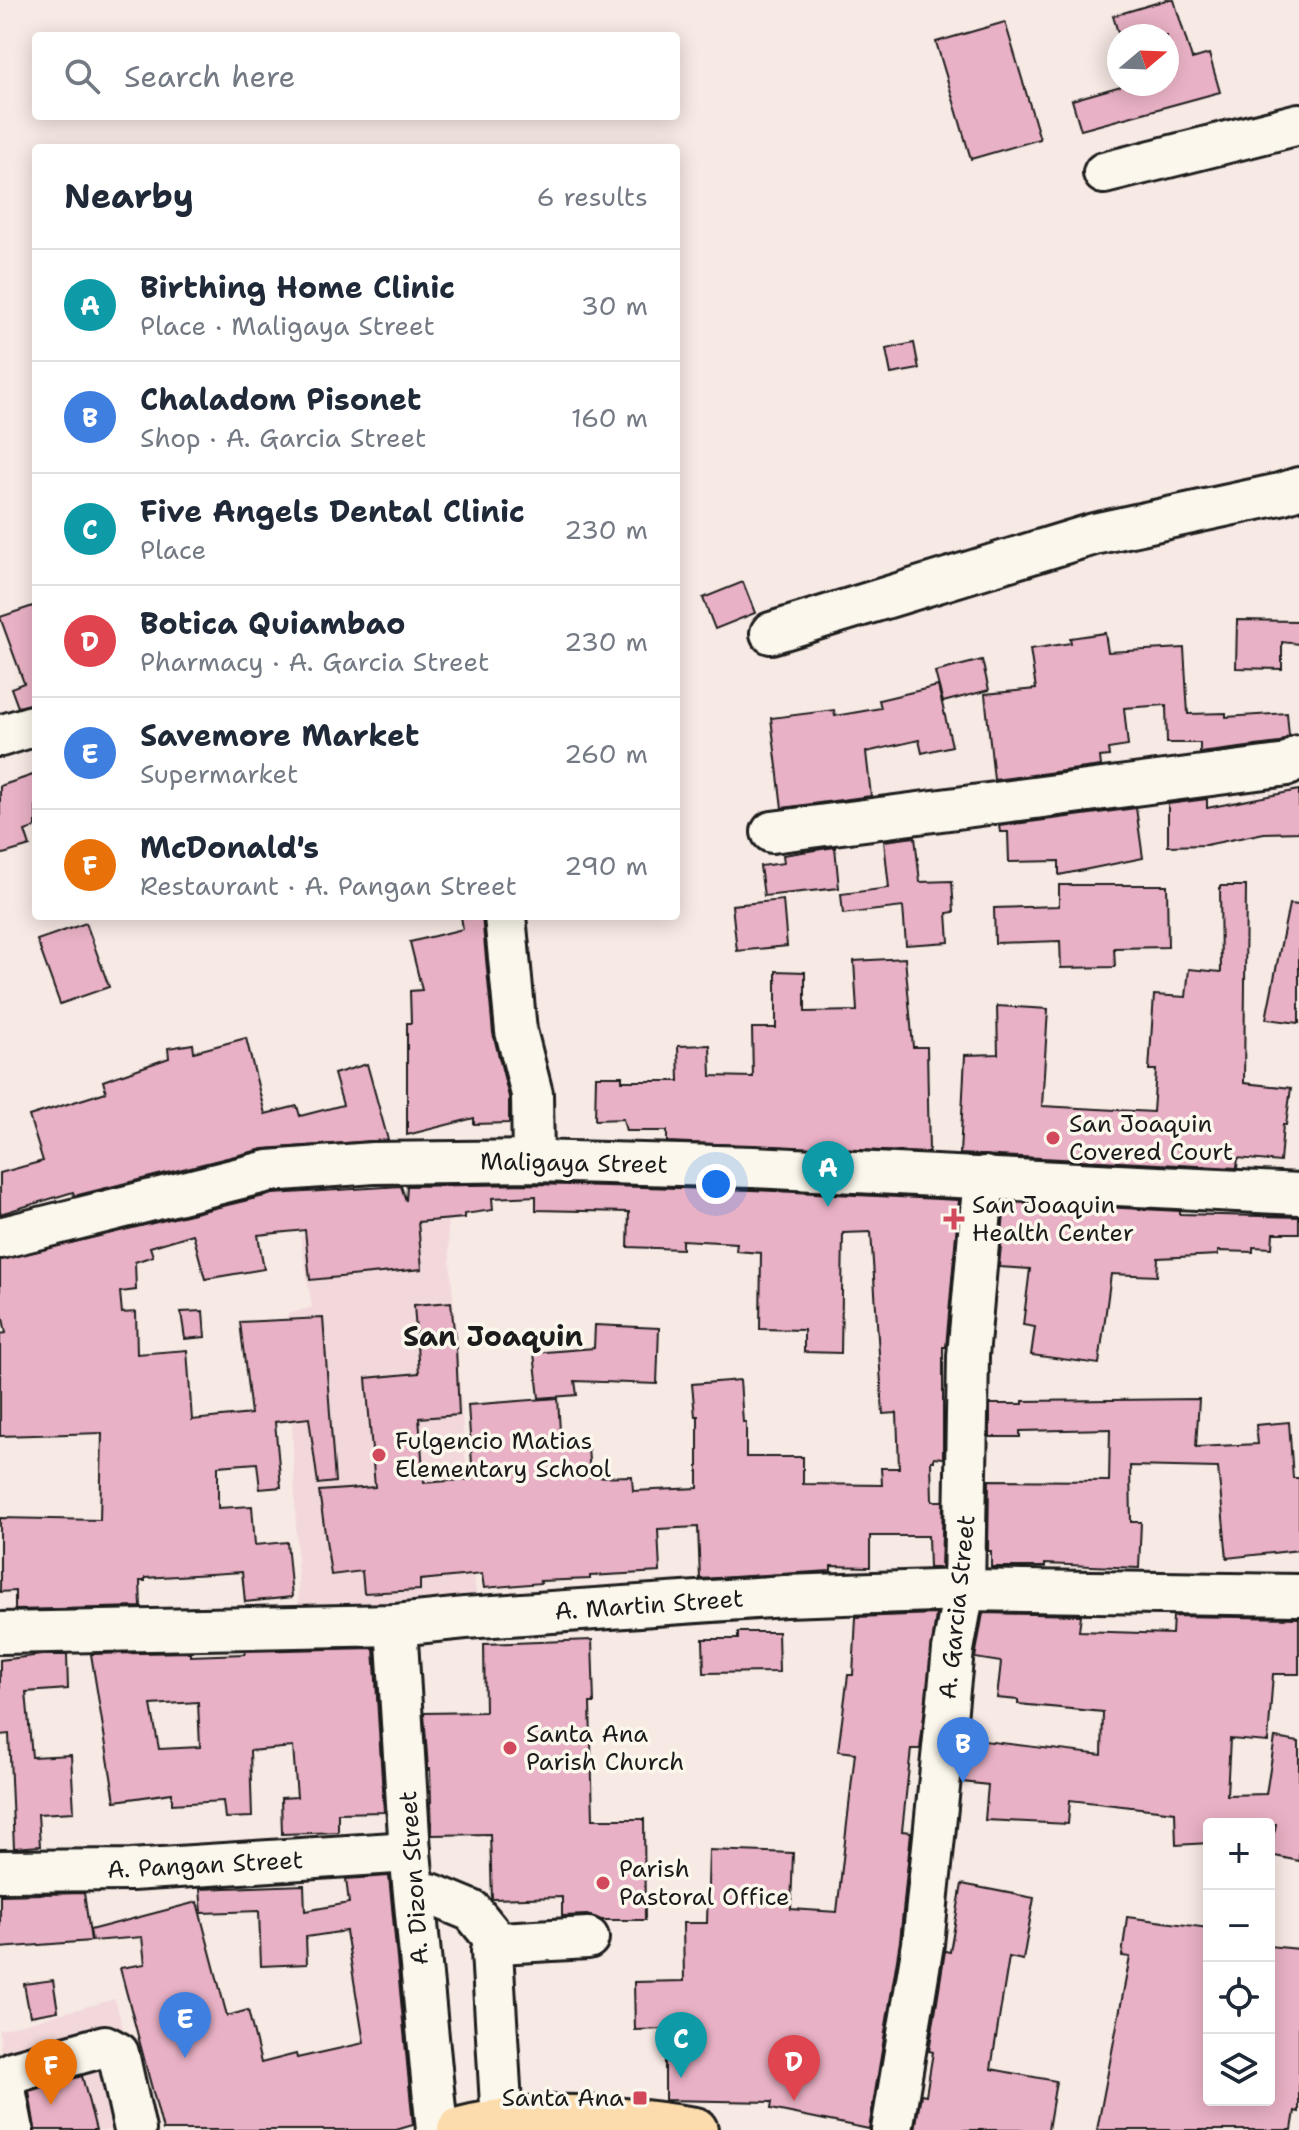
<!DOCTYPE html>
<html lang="en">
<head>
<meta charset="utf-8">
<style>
	body { margin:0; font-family:"Shantell Sans",sans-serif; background:#f6f6f7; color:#1f2937 }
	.controls { position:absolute; right:24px; bottom:24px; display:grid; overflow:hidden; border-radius:8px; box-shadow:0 4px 20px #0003 }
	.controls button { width:72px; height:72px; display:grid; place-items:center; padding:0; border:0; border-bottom:2px solid #e0e1e3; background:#fff; color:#1f2937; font:40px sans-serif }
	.compass { position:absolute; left:1107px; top:24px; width:72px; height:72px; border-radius:50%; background:#fff; box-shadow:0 4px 20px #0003; rotate:71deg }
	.you { position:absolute; left:716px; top:1184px; width:28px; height:28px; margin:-20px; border:6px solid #fff; border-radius:50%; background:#1a73e8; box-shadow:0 0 0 12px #1a73e833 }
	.badge { display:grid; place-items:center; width:52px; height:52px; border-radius:50%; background:#d93025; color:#fff; font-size:26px; font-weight:700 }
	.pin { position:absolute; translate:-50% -66px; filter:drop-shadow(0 2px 4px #0008) }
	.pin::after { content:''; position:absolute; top:42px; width:28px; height:24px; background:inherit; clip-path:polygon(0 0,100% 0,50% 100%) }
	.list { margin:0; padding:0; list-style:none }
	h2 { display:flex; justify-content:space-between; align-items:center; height:104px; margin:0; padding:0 32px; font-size:34px }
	h2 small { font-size:26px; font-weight:400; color:#747a83 }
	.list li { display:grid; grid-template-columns:52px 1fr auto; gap:24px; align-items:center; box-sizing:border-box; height:112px; padding:0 32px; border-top:2px solid #e0e1e3 }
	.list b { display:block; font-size:30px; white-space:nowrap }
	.list p { margin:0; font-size:26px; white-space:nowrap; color:#747a83 }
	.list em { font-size:26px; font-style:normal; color:#747a83 }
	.icon { flex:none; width:44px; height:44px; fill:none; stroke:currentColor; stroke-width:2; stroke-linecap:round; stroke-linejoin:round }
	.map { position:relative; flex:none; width:1299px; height:2130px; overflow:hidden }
	.search { position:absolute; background:#fff; box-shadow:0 4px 20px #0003; left:32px; top:32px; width:648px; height:88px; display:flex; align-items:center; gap:20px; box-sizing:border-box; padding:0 28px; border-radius:8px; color:#747a83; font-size:30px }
	.panel { position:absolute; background:#fff; box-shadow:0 4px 20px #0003; left:32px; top:144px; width:648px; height:776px; border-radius:8px }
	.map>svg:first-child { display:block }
</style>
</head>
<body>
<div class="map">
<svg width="1299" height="2130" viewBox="0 0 1299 2130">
	<rect width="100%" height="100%" fill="#f7e9e4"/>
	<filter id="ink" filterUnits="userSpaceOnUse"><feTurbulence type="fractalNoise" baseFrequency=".0125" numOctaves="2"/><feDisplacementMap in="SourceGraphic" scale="16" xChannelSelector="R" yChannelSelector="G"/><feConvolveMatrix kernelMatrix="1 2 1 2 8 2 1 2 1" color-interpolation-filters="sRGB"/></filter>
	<g filter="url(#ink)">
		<g fill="#f3d8db">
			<polygon points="447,1221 476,1596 299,1609 288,1314 312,1307 300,1236"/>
			<polygon points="115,1999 151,2130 2,2130 0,2030"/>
		</g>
		<g fill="#e9b1c5" stroke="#1c1c1c" stroke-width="2" fill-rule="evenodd">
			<polygon points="1166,0 1174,0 1192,59 1209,54 1220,92 1081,130 1072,100 1128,84 1167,84 1167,36 1119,36 1113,16"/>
			<polygon points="1005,22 1040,139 971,159 936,42"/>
			<polygon points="914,343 919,369 891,374 886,349"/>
			<polygon points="743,582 755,613 715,629 703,598"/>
			<polygon points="36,605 36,703 18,707 11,688 24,683 0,617"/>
			<polygon points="1237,620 1299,621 1299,644 1282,642 1282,669 1236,668"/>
			<polygon points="1105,633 1108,652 1184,648 1188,714 1226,713 1226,717 1287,713 1289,736 1279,743 1200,753 1200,743 1167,743 1166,705 1124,708 1128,746 1108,749 1109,756 1100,757 1101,766 994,780 985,694 1036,689 1030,649 1071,643 1070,638"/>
			<polygon points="982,660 989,690 943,702 935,672"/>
			<polygon points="938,686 952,746 922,753 919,740 866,752 871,796 782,808 771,718 834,710 835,716 881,708 879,700"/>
			<polygon points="36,774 36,827 25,831 30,846 0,855 0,786"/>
			<polygon points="1299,790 1299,832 1264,833 1206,845 1168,846 1168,804 1207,799 1207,808"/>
			<polygon points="1136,808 1143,858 1059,875 1059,861 1009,862 1008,832 1000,832 999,826"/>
			<polygon points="915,837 920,882 952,881 954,912 947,913 949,942 906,945 903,907 843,914 841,894 889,888 884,841"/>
			<polygon points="835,847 839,888 764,896 760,866 784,863 783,855"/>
			<polygon points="1059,885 1167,885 1168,947 1114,948 1115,967 1061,968 1060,941 995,943 994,908 1059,906"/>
			<polygon points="1220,886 1246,886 1244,1083 1291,1088 1286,1125 1283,1125 1280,1162 1238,1158 1237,1168 960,1154 965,1055 998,1054 997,1006 1048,1009 1042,1106 1153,1112 1156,1070 1149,1070 1154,995 1186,997 1189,969 1221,972"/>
			<polygon points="783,900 787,946 737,951 732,905"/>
			<polygon points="1289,904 1299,905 1299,1023 1266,1019"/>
			<polygon points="461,916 482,916 493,1033 509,1097 509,1123 474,1124 474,1118 407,1135 407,1023 411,1023 410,991 422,990 410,942 463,929"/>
			<polygon points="86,923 109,987 60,1004 37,940"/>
			<polygon points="905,958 913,1047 927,1047 929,1153 667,1142 667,1131 626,1131 623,1119 595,1120 596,1076 622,1076 622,1081 679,1081 678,1046 710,1045 711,1076 753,1077 752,1028 776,1028 776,971 805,972 805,1012 857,1011 854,961"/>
			<polygon points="246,1038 265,1114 297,1106 300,1116 343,1105 334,1074 367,1064 388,1140 263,1149 74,1196 73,1192 0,1214 0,1173 43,1161 29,1116 106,1092 103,1081 169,1058 168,1048 193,1044 194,1052"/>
			<polygon points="533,1184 752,1190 959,1200 946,1347 943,1347 943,1458 934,1457 934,1461 931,1461 932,1501 943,1501 941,1568 929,1568 928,1536 870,1536 870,1567 831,1566 831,1571 700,1579 698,1527 658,1529 660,1572 590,1576 590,1579 540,1581 541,1583 484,1588 482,1574 420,1580 420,1590 364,1593 362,1571 331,1575 319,1491 375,1487 366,1378 419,1373 414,1305 451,1302 456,1348 459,1415 419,1418 424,1483 473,1479 468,1405 558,1398 561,1448 588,1446 590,1477 632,1476 633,1491 698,1488 698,1416 695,1416 692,1384 740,1380 743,1422 746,1422 746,1457 803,1457 803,1484 882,1485 881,1468 899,1468 897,1413 883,1414 871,1232 843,1233 841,1353 804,1352 804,1330 760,1329 761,1253 736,1251 737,1243 682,1240 682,1249 628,1247 629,1212 536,1210 536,1196 492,1198 493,1210 464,1214 464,1218 418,1222 422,1269 310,1280 305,1230 258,1235 264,1269 205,1279 193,1234 150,1247 153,1256 135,1262 136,1290 120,1292 122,1313 136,1312 137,1354 187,1350 192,1420 251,1414 240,1322 323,1318 335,1482 318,1484 309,1418 275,1422 281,1487 260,1489 257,1463 218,1466 218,1508 252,1506 255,1545 287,1542 292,1597 245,1602 242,1572 145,1578 145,1581 140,1581 141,1607 15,1610 15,1591 0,1592 0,1518 100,1520 102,1433 0,1436 0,1334 6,1333 0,1304 0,1260 273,1194 401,1186 406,1201 407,1186"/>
			<polygon points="1005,1202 1180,1211 1180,1214 1299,1217 1299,1233 1273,1233 1272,1248 1253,1247 1253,1252 1218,1251 1218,1255 1158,1258 1157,1276 1111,1274 1099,1364 1031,1355 1035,1327 1023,1325 1030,1269 999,1267"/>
			<polygon points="203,1311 205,1337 185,1339 181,1312"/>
			<polygon points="595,1325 659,1328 657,1384 575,1381 577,1395 539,1398 534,1353 594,1348"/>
			<polygon points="1199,1399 1196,1447 1258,1444 1256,1425 1289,1422 1293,1478 1299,1478 1299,1550 1227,1558 1218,1468 1130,1466 1131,1522 1141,1522 1139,1568 1045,1564 1045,1567 991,1567 991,1551 988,1551 989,1480 1109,1481 1110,1429 1020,1431 1020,1437 990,1437 990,1404 1023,1404 1023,1401"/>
			<polygon points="983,1613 1081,1615 1079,1631 1172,1634 1173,1616 1299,1618 1299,1674 1273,1674 1268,1742 1230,1739 1227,1795 1266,1794 1275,1738 1299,1742 1299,1861 1270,1855 1276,1824 1209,1824 1209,1843 1176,1845 1175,1812 1070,1800 1068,1824 985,1820 988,1785 963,1782 967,1739 1102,1755 1103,1712 1018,1704 1018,1700 997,1698 1001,1662 975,1658"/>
			<polygon points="936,1614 920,1749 911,1749 902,1831 911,1832 900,1941 869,2129 771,2109 772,2102 665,2100 665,2029 635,2030 634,1982 684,1981 683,1923 707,1923 709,1850 793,1853 791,1909 837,1912 855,1753 838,1751 848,1675 853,1675 856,1617"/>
			<polygon points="738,1632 778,1632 779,1672 704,1673 703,1639 738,1639"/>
			<polygon points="592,1640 594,1703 590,1703 593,1819 644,1819 645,1920 601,1920 587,1915 562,1916 562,1897 492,1899 490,1834 432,1835 430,1769 428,1769 424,1713 485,1712 484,1644"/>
			<path d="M374,1648L384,1812L338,1813V1832L282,1834L281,1798L297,1797L293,1747L250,1751L252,1817L225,1818L223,1801L172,1804V1793L115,1801L91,1654L190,1652V1656L245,1654V1651ZM198,1702L200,1747L159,1749L151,1705Z"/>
			<polygon points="42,1655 67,1655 68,1689 26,1692 32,1757 71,1755 74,1812 38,1814 40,1846 14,1848 9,1734 0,1735 0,1660"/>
			<polygon points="389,1876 413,2125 396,2130 163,2130 120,1968 145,1964 142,1937 92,1941 90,1930 197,1902 227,2016 248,2010 261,2063 296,2054 297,2058 364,2043 346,1931 306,1937 307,1964 261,1966 259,1911 202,1913 200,1889 304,1885 305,1911 349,1903 346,1879"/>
			<polygon points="962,1884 1034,1898 1023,1960 1009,1957 991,2069 1056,2081 1048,2130 915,2130 921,2094 926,2095 933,2052 929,2051 945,1951 950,1952"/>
			<polygon points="84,1893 91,1941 0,1948 0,1895"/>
			<polygon points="1127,1917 1209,1928 1209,2100 1269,2100 1269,1946 1299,1949 1299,2112 1295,2111 1292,2130 1097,2130 1130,1957 1122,1956"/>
			<polygon points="53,1980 58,2011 30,2016 24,1984"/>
			<polygon points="82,2076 96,2130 35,2130 29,2091"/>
		</g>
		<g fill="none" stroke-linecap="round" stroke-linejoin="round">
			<defs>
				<g id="minor">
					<polyline points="1104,173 1299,124"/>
					<polyline points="771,633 1094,534 1280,494 1299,488"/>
					<polyline points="0,736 36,725"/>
					<polyline points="772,832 1288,765 1299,756"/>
					<polyline points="505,916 516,1031 532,1094 533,1161"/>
					<polyline points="0,1238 269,1171 373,1163 533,1161 753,1167 1299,1194"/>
					<polyline points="396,1625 410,1852 437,2130"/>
					<polyline points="0,1633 396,1625 465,1618 785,1596 964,1590 1299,1595"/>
					<polyline points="0,1871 131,1870 410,1852"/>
					<polyline points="415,1894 431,1894 472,1911 498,1943"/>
					<polyline points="502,2122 492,1951 498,1943 588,1938"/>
					<polyline points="13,2130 3,2079 12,2072 105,2046 118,2053 135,2130"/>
					<polyline points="892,2130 923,1944 953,1650 964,1590 968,1356 984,1177"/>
				</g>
				<path id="highway" d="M460,2130C539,2110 616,2118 695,2130"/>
			</defs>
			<use href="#minor" stroke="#1c1c1c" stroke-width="46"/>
			<use href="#highway" stroke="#1c1c1c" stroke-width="50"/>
			<use href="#minor" stroke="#fbf7ec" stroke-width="40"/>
			<use href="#highway" stroke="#fcdcac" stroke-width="44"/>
		</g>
	</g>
	<g fill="#d1495b" stroke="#fbf7ec" stroke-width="3">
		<circle cx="1053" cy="1138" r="8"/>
		<path d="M950 1207h8v8h8v8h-8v8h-8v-8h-8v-8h8z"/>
		<circle cx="379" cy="1455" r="8"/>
		<circle cx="510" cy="1748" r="8"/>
		<circle cx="603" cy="1883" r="8"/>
		<rect x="632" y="2090" width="16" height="16" rx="4"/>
	</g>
	<g text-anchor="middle" stroke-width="7" stroke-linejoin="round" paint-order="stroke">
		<g font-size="24" fill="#1c1c1c" stroke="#fbf7ec" text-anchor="start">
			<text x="1069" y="1132">San Joaquin<tspan x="1069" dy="28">Covered Court</tspan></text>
			<text x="972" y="1213">San Joaquin<tspan x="972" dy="28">Health Center</tspan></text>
			<text x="395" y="1449">Fulgencio Matias<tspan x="395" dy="28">Elementary School</tspan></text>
			<text x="526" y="1742">Santa Ana<tspan x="526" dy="28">Parish Church</tspan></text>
			<text x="619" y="1877">Parish<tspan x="619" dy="28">Pastoral Office</tspan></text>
			<text x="624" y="2106" text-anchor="end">Santa Ana</text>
		</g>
		<g font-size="24" fill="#1c1c1c" stroke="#fbf7ec">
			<text transform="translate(574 1163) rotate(1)" y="8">Maligaya Street</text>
			<text transform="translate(649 1605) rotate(-4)" y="8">A. Martin Street</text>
			<text transform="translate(957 1607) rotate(-84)" y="8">A. Garcia Street</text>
			<text transform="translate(205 1865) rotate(-3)" y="8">A. Pangan Street</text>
			<text transform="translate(414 1878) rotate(-94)" y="8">A. Dizon Street</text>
		</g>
		<g font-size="28" font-weight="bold" fill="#1c1c1c" stroke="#fbf7ec">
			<text x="493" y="1346">San Joaquin</text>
		</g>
	</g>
</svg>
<div class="controls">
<button>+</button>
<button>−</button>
<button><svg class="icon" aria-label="locate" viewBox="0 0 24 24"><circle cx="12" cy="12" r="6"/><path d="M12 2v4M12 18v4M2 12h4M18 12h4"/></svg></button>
<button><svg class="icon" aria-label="layers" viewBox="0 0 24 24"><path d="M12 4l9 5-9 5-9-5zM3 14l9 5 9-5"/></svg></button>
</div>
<svg class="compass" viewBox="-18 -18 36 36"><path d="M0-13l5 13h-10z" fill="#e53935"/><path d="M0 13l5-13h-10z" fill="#747a83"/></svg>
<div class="you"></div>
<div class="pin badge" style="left:828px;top:1207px;background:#0f9aa8">A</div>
<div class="pin badge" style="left:963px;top:1783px;background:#3f7fe0">B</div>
<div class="pin badge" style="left:681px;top:2078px;background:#0f9aa8">C</div>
<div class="pin badge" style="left:794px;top:2101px;background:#e0444e">D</div>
<div class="pin badge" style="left:185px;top:2058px;background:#3f7fe0">E</div>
<div class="pin badge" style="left:51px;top:2105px;background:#e8710a">F</div>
<div class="search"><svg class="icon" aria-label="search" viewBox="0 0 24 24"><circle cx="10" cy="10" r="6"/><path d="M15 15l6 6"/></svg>Search here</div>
<section class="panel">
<h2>Nearby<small>6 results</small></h2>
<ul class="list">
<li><span class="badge" style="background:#0f9aa8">A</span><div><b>Birthing Home Clinic</b><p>Place · Maligaya Street</p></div><em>30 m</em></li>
<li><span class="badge" style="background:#3f7fe0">B</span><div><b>Chaladom Pisonet</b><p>Shop · A. Garcia Street</p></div><em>160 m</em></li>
<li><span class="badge" style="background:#0f9aa8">C</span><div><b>Five Angels Dental Clinic</b><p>Place</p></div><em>230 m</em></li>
<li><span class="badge" style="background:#e0444e">D</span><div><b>Botica Quiambao</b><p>Pharmacy · A. Garcia Street</p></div><em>230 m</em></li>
<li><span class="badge" style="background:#3f7fe0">E</span><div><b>Savemore Market</b><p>Supermarket</p></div><em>260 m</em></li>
<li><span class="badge" style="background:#e8710a">F</span><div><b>McDonald's</b><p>Restaurant · A. Pangan Street</p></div><em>290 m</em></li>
</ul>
</section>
</div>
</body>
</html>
